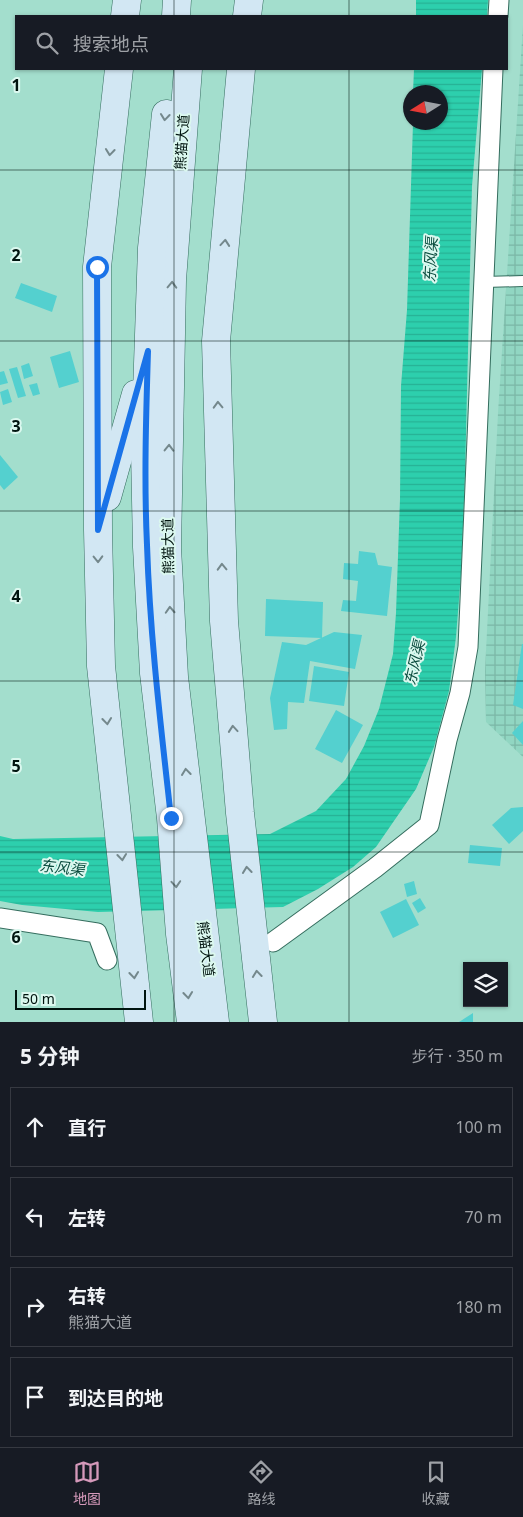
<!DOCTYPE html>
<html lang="zh">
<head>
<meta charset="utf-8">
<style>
	body { margin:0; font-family:"Noto Sans","Noto Sans SC",sans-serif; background:#20242c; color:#f1f3f6 }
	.controls { position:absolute; right:15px; bottom:15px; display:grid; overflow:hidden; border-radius:0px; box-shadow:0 1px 4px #0004 }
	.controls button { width:45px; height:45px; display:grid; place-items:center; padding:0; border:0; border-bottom:1px solid #363941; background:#171b24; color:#f1f3f6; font:25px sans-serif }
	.compass { position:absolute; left:403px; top:85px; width:45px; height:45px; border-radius:50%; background:#171b24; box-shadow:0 1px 4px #0004; rotate:259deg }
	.scale { position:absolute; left:15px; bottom:12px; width:131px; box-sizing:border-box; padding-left:5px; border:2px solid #00140f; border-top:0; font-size:14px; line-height:18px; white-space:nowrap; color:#00140f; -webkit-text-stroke:4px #dbf8ef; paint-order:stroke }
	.stop { position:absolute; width:15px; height:15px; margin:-11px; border:4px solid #1a73e8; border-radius:50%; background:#fff }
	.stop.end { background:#1a73e8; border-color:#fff; box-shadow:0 1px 5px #0008 }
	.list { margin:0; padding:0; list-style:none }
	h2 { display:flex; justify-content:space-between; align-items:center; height:65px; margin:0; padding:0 20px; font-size:21px }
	h2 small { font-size:16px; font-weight:400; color:#9ea1a6 }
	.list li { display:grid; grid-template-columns:32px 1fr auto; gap:15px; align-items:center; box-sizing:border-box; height:80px; margin:0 10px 10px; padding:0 10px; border:1px solid #363941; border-radius:0px }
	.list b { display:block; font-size:19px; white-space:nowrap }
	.list p { margin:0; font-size:16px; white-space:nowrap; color:#9ea1a6 }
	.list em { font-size:16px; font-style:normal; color:#9ea1a6 }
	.icon { flex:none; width:28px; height:28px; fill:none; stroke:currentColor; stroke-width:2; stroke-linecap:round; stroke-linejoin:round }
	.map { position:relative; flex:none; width:523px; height:1022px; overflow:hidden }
	.search { position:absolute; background:#171b24; box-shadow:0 1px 4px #0004; left:15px; right:15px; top:15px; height:55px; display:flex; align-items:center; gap:12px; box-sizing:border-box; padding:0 18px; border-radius:0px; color:#9ea1a6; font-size:19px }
	.sheet { height:425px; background:#171b24 }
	nav { display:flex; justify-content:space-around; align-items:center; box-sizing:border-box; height:70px; border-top:1px solid #363941; background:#171b24; font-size:14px; color:#9ea1a6 }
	nav a { display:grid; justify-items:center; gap:2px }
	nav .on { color:#d599ba }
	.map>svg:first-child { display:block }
</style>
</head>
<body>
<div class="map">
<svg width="523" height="1022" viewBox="0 0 523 1022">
	<defs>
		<pattern id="industrial-grid" width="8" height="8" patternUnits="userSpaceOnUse" patternTransform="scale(1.25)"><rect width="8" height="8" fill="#91d6c2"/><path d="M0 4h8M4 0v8" fill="none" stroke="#7bb7a6"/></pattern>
		<pattern id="water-rules" width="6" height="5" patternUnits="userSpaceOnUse" patternTransform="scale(1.25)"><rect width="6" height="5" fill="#2dcfad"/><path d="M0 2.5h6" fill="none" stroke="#26b194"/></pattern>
	</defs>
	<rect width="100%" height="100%" fill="#a3decd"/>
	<polygon fill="url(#industrial-grid)" points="523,25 523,757 486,722 485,671 498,413"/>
	<g fill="url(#water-rules)">
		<polygon points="416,0 488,0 487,16 416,16"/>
		<polygon points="414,69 482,69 472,186 465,475 461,574 456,637 449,691 434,747 416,789 376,847 353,867 318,889 283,907 98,912 22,905 0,901 0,836 13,839 270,834 316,811 346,779 364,746 379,709 393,654 396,613 400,499 401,386 407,310 413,123 440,122 440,92 413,92"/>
	</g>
	<g fill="#54d0cf">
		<polygon points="21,283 57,296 52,312 15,298"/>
		<polygon points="70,351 79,382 59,388 50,357"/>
		<polygon points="29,363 33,376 24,379 21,366"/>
		<polygon points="17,367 26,396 18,398 9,369"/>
		<polygon points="4,371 8,383 0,385 0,372"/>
		<polygon points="37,383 40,394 33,396 29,385"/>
		<polygon points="8,389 12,402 3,405 0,392"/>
		<polygon points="0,455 18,477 4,490 0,485"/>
		<polygon points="359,551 375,553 378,565 392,567 387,616 341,611 343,600 356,601 358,581 343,579 344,563 358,564"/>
		<polygon points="266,599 323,602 322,638 265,636"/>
		<polygon points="334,632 362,635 355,669 310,661 304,703 288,702 287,729 274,730 270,698 282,642 306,645"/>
		<polygon points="522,644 523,644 523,709 513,705"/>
		<polygon points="314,666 349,672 344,706 309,701"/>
		<polygon points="336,710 363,725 342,763 315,749"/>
		<polygon points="523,721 523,745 512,733"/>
		<polygon points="523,807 523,831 509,844 492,825 511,808"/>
		<polygon points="470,845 502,848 500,866 468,863"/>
		<polygon points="414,881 417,894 407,897 404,884"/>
		<polygon points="420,898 426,908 418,913 412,903"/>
		<polygon points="406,899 419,925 393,938 380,912"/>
		<polygon points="473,1013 473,1022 459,1022"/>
	</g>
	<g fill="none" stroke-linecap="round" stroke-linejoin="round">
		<defs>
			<polyline id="lane" points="484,282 523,281"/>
			<g id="street">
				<polyline points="498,16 499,0"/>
				<polyline points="0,918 97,933 107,960"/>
				<polyline points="273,942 375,868 429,825 447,740 460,693 468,647 493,69"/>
			</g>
			<g id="secondary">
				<polyline points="125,16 127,0"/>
				<polyline points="176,16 177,0"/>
				<polyline points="247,16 249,0"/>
				<polyline points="119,69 97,267 98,530 101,666 139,1022"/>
				<polyline points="188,69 172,280 167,548 174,677 215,1022"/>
				<polyline points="241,69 216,341 224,621 240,813 263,1022"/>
				<polyline points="166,114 152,248 145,451 147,547 154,673 171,818 180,934 191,1022"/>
				<polyline points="107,497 136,394"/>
			</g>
		</defs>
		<use href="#lane" stroke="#346d5e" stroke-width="12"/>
		<use href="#street" stroke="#346d5e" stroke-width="21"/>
		<use href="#secondary" stroke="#346d5e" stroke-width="29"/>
		<use href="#lane" stroke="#fff" stroke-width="10"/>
		<use href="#street" stroke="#fff" stroke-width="19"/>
		<use href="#secondary" stroke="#d2e7f3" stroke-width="28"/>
	</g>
	<defs><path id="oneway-chevron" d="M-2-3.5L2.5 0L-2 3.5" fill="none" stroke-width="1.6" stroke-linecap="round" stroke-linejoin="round" transform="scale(1.25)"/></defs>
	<g stroke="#74888c">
		<use href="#oneway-chevron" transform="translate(165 117) rotate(96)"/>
		<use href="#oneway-chevron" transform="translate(110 152) rotate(96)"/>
		<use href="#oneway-chevron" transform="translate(225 243) rotate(-85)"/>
		<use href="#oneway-chevron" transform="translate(172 285) rotate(-88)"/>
		<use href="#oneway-chevron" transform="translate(218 405) rotate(-92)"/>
		<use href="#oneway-chevron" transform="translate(169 448) rotate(-89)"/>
		<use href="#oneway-chevron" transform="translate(98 559) rotate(89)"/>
		<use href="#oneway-chevron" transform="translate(222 567) rotate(-92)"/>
		<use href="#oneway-chevron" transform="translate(170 610) rotate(-93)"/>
		<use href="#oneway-chevron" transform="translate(107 721) rotate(84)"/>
		<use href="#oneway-chevron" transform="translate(233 729) rotate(-95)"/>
		<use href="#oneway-chevron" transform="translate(186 772) rotate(-97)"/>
		<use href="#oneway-chevron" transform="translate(122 857) rotate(84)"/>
		<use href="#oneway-chevron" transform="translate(247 870) rotate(-96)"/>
		<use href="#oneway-chevron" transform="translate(176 884) rotate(86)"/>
		<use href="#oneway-chevron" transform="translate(257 974) rotate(-96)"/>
		<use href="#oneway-chevron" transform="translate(134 975) rotate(84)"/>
		<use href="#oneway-chevron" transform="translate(188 995) rotate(84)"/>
	</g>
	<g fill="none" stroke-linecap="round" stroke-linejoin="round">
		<path stroke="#1a73e8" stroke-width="6" d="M97,267L98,530L148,351C146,416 144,481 147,545C150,637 161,727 171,818"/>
	</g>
	<path fill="none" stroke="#00140f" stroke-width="1" stroke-opacity="0.55" d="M174,0V16M349,0V16M174,69V1022M349,69V1022M0,170H523M0,341H523M0,511H523M0,681H523M0,852H523"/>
	<g text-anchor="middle" stroke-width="4" stroke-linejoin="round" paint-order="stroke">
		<g font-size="14" fill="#00140f" stroke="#dbf8ef">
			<text transform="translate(182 142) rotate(-86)" y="5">熊猫大道</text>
			<text transform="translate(168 546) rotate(-91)" y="5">熊猫大道</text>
			<text transform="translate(206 949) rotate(83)" y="5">熊猫大道</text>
		</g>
		<g font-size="15" font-style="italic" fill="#0d4e40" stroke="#dbf8ef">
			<text transform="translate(431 260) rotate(-87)" y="5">东风渠</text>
			<text transform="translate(415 663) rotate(-77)" y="5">东风渠</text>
			<text transform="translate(62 868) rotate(6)" y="5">东风渠</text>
		</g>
	</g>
	<g font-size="16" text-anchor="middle" font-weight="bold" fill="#00140f" stroke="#dbf8ef" stroke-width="4" stroke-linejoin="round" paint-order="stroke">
		<text x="16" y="91">1</text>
		<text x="16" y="261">2</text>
		<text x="16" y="432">3</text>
		<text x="16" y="602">4</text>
		<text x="16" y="772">5</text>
		<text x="16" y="943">6</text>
	</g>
</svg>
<div class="controls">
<button><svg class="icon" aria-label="layers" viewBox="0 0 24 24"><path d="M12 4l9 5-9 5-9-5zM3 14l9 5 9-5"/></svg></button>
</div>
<svg class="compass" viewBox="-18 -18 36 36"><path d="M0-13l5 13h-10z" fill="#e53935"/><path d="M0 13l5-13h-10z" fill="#9ea1a6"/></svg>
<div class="scale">50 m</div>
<div class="stop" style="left:97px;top:267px"></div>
<div class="stop end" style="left:171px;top:818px"></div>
<div class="search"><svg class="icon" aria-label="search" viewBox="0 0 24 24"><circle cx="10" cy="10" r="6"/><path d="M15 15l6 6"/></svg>搜索地点</div>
</div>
<section class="sheet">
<h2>5 分钟<small>步行 · 350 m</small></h2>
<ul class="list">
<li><svg class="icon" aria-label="ahead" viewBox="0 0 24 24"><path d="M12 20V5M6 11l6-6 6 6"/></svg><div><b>直行</b></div><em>100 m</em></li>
<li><svg class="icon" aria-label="left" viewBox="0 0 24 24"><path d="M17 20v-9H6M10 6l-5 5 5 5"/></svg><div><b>左转</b></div><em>70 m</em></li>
<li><svg class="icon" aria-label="right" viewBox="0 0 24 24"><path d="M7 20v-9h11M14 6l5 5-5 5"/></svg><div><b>右转</b><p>熊猫大道</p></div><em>180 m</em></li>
<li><svg class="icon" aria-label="arrive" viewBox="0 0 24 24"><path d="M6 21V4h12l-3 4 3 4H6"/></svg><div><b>到达目的地</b></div></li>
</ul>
</section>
<nav>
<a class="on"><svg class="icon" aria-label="map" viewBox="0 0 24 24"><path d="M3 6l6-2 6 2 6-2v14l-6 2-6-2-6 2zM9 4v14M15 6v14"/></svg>地图</a>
<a><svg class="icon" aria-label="directions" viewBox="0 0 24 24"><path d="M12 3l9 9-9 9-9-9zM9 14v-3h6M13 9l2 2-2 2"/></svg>路线</a>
<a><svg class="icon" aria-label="saved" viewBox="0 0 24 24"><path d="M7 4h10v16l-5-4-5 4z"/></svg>收藏</a>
</nav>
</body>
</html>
